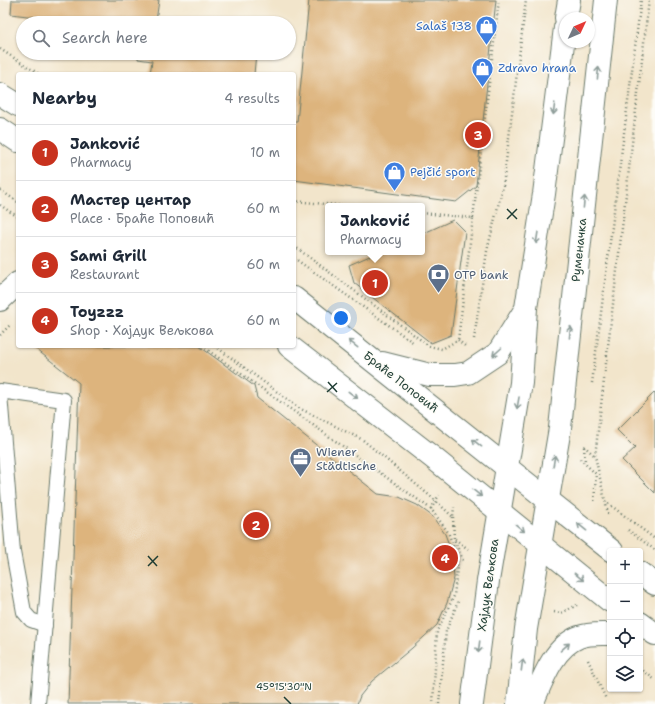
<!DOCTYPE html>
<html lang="en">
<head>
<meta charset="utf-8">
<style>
	body { margin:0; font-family:"Shantell Sans",sans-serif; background:#f6f6f7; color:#1f2937 }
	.controls { position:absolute; right:12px; bottom:12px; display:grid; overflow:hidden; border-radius:4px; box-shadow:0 1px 3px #0004 }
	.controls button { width:36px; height:36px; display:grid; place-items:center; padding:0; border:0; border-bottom:1px solid #e0e1e3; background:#fff; color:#1f2937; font:20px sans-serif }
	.compass { position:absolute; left:559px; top:12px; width:36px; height:36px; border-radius:50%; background:#fff; box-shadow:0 1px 3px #0004; rotate:46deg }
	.you { position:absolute; left:341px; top:318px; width:14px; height:14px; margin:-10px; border:3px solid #fff; border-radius:50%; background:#1a73e8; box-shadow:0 0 0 6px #1a73e833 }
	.badge { display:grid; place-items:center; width:26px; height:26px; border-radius:50%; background:#c8321e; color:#fff; font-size:13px; font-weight:700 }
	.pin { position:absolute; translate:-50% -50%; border:2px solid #fff; box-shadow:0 1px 4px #0006 }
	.popup { position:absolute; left:325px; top:203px; width:100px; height:52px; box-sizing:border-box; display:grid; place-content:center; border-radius:4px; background:#fff; filter:drop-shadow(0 1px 3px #0005); font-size:13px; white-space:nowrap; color:#747a83 }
	.popup b { font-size:15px; color:#1f2937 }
	.popup::after { content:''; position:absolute; left:50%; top:100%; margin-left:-8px; border:8px solid transparent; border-top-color:#fff }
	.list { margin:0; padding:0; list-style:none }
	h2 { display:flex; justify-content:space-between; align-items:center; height:52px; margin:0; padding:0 16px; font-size:17px }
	h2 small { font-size:13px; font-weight:400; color:#747a83 }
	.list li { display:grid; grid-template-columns:26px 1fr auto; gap:12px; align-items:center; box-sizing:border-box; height:56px; padding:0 16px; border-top:1px solid #e0e1e3 }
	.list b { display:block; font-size:15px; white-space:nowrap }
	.list p { margin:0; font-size:13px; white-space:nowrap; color:#747a83 }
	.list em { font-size:13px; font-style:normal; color:#747a83 }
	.icon { flex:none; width:22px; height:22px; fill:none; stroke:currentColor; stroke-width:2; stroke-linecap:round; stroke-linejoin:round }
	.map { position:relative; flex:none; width:655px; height:704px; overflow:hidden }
	.search { position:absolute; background:#fff; box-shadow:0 1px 3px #0004; left:16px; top:16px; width:280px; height:44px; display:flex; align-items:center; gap:10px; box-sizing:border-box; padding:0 14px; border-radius:22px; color:#747a83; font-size:15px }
	.panel { position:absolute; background:#fff; box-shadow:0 1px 3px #0004; left:16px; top:72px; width:280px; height:276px; border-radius:4px }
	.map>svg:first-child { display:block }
</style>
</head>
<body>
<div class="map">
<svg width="655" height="704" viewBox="0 0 655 704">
	<rect width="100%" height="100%" fill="#fdfcf7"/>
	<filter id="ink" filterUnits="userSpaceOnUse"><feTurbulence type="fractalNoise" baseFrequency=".025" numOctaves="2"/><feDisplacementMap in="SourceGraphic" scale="8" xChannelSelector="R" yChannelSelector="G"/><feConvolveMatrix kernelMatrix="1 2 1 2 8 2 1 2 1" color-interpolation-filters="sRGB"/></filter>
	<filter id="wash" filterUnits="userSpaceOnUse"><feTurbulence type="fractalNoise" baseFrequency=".012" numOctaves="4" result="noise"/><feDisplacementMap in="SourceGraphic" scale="16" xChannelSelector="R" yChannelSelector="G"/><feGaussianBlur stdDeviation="0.9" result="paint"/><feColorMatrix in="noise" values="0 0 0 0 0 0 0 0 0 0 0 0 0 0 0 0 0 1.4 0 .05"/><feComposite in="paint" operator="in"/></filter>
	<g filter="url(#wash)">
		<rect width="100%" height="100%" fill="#f2e5cb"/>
		<g id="blocks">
			<g fill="#ddb47d">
				<polygon points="12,0 159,0 156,21 171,23 84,23 11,14"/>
				<polygon points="309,0 496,0 476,186 456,202 294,180 294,122 297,122"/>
				<polygon points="138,53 256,53 254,74 150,74 152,61 138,59"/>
				<polygon points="453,220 465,232 451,335 431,343 354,283 349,265 379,252 422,252 422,234"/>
				<polygon points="32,346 199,346 254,386 257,398 378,494 399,497 417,505 432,516 445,534 452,553 454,578 447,603 437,625 412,648 372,681 360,696 357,704 68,704 79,383"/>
				<polygon points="655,392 655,493 622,460 635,448 617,430"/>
			</g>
		</g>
	</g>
	<g filter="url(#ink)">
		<use href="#blocks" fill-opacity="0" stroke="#697869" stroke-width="1"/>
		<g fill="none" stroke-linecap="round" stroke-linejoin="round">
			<defs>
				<g id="lane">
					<polyline points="0,391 64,400 38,704"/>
					<polyline points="0,394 13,552 24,612 31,620 45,625"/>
				</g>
				<polyline id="street" points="0,300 18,283"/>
				<g id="secondary">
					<polyline points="566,18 569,0"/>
					<polyline points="0,94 18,105"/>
					<polyline points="0,129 18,141"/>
					<polyline points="294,298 612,551"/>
					<polyline points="289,346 432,457 610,601"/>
					<polyline points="382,363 430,375 455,375 468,373 498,353 523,313"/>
					<polyline points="640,573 655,584"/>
					<polyline points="640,623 655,634"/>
					<polyline points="472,704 488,581 521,383 526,308 544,194 565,28"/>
					<polyline points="518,704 526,629 560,428 606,0"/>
					<path d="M532,704C542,681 553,647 579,637C589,633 600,634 610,634"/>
				</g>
			</defs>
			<use href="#lane" stroke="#697869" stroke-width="16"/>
			<use href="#street" stroke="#697869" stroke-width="24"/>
			<use href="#secondary" stroke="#697869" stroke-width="24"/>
			<g stroke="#697869" stroke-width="2.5" stroke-dasharray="1 3" stroke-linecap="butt">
				<polyline points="0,49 39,74"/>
				<polyline points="0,190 18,202"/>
				<polyline points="294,201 346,206"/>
				<polyline points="0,205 18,217"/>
				<polyline points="422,213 473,218 458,340"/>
				<polyline points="473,218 499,0"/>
				<polyline points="294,246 429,346 442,349 458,340"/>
				<polyline points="294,258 414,343"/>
				<polyline points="0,335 11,324"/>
				<polyline points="474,339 487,251 503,186 526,0"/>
				<polyline points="458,340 465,346"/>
				<polyline points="202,346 431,509 448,532 458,559 454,596 437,631 433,704"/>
				<polyline points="215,346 299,408 363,440 436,501 453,517 454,507"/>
				<polyline points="592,383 641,0"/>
				<polyline points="584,446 595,456"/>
				<polyline points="584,447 585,462"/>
				<polyline points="580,459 596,474 594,504"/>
				<polyline points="605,501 655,539"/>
				<polyline points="431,509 439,495"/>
				<polyline points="608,514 595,456 649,0"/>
				<polyline points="453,517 454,539 464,563"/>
				<polyline points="628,530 655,550"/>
				<polyline points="455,539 468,549"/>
				<polyline points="554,612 561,613 577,605"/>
				<polyline points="588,660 606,699"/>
				<polyline points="640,668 655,680"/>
				<polyline points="439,704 446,631 459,599"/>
			</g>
			<use href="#lane" stroke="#fff" stroke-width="14"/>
			<use href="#street" stroke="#fff" stroke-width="22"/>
			<use href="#secondary" stroke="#fff" stroke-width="22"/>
		</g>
		<defs><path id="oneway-shaft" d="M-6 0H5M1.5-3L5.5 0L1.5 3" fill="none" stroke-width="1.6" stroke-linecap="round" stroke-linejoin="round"/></defs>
		<g stroke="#8f9e9a">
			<use href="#oneway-shaft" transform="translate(598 73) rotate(-84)"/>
			<use href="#oneway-shaft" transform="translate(554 109) rotate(97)"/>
			<use href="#oneway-shaft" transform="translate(584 202) rotate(-84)"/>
			<use href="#oneway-shaft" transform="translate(537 238) rotate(99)"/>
			<use href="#oneway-shaft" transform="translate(570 332) rotate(-84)"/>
			<use href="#oneway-shaft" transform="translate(353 344) rotate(-142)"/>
			<use href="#oneway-shaft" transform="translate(497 352) rotate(138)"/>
			<use href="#oneway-shaft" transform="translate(353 395) rotate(37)"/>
			<use href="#oneway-shaft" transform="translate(518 403) rotate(100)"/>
			<use href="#oneway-shaft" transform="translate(477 443) rotate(-141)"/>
			<use href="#oneway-shaft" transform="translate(554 461) rotate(-81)"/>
			<use href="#oneway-shaft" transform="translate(477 493) rotate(39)"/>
			<use href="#oneway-shaft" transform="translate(582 527) rotate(-141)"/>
			<use href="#oneway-shaft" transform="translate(520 528) rotate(39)"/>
			<use href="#oneway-shaft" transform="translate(579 577) rotate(39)"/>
			<use href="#oneway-shaft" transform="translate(479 647) rotate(97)"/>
			<use href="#oneway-shaft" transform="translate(565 647) rotate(-41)"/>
			<use href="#oneway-shaft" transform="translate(522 665) rotate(-83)"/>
		</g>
	</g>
	<path fill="none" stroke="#1f3d34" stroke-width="1.5" d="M507,209L517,219M507,219L517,209M328,382L337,392M327,392L337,383M148,556L157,566M148,566L158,556M284,697L291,704"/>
	<defs>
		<symbol id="shop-pin" viewBox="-11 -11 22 30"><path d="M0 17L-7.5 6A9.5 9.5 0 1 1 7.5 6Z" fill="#3f7fe0" stroke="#fdfcf7"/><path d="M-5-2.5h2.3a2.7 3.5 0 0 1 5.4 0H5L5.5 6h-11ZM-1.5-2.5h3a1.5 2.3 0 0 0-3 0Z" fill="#fff"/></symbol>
		<symbol id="bank-pin" viewBox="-11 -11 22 30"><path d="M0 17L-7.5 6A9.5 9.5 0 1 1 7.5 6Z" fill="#5c6f8a" stroke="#fdfcf7"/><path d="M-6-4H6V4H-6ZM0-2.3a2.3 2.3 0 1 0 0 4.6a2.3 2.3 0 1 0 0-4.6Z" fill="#fff"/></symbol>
		<symbol id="office-pin" viewBox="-11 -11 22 30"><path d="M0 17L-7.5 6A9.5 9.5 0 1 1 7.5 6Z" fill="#5c6f8a" stroke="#fdfcf7"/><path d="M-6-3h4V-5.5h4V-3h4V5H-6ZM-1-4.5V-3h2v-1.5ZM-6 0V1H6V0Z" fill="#fff"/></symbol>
	</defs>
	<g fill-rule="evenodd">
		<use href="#shop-pin" x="474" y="14" width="25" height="34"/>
		<use href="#shop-pin" x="470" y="56" width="25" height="34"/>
		<use href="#shop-pin" x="382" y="160" width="25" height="34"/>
		<use href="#bank-pin" x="426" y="262" width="25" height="34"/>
		<use href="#office-pin" x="288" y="446" width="25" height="34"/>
	</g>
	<g text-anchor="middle" stroke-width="3" stroke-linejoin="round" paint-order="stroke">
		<g font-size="12" fill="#366cbe" stroke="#fdfcf7" text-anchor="start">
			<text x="472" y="30" text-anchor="end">Salaš 138</text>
			<text x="498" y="72">Zdravo hrana</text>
			<text x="410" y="176">Pejčić sport</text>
		</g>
		<g font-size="12" fill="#1f3d34" stroke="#fdfcf7">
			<text transform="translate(579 250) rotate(-84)" y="4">Руменачка</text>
			<text transform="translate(401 382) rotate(38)" y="4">Браће Поповић</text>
			<text transform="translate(488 585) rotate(-82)" y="4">Хајдук Вељкова</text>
		</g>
		<g font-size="12" fill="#4e5e75" stroke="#fdfcf7" text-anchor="start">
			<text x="454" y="279">OTP bank</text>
			<text x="316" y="456">Wiener<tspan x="316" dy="14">Städtische</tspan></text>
		</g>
	</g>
	<g font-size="10" text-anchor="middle" fill="#1f3d34" stroke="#fdfcf7" stroke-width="3" stroke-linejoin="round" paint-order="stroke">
		<text x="284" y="690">45°15'30"N</text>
	</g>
</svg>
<div class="controls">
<button>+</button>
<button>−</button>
<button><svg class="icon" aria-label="locate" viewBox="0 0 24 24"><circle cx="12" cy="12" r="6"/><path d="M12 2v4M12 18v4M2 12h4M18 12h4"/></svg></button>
<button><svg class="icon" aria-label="layers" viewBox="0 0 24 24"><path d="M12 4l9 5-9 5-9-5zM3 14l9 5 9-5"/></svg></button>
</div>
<svg class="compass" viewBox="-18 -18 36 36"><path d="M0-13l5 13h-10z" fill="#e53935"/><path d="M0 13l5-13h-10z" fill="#747a83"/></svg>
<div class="you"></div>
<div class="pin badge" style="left:375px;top:283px">1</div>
<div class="popup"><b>Janković</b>Pharmacy</div>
<div class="pin badge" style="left:256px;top:525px">2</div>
<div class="pin badge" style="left:478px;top:135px">3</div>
<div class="pin badge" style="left:445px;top:558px">4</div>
<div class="search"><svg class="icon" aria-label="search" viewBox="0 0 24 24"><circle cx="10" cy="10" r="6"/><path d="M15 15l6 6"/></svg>Search here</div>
<section class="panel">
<h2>Nearby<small>4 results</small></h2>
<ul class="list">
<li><span class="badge">1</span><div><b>Janković</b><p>Pharmacy</p></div><em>10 m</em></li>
<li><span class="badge">2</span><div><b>Мастер центар</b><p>Place · Браће Поповић</p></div><em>60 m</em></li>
<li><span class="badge">3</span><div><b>Sami Grill</b><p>Restaurant</p></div><em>60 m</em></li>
<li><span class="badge">4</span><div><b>Toyzzz</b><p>Shop · Хајдук Вељкова</p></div><em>60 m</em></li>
</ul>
</section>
</div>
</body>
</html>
